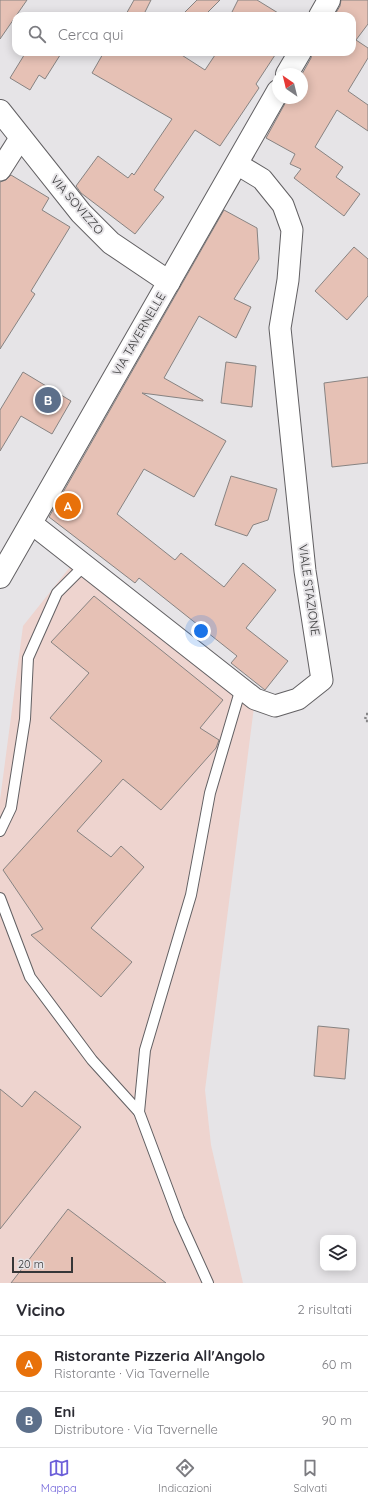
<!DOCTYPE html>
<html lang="it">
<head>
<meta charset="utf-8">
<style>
	body { margin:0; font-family:Quicksand,sans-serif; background:#f7f7f7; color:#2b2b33 }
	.controls { position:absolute; right:12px; bottom:12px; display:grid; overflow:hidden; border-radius:8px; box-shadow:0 2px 10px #0003 }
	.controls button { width:36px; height:36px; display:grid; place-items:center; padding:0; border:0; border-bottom:1px solid #e1e1e2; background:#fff; color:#2b2b33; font:20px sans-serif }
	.compass { position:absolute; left:272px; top:68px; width:36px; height:36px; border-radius:50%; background:#fff; box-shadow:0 2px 10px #0003; rotate:325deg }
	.scale { position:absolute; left:12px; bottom:10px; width:61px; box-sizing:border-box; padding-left:4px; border:2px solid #363637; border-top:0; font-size:11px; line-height:14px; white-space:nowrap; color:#363637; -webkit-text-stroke:3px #e6e4e7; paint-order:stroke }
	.you { position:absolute; left:201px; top:631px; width:14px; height:14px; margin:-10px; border:3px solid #fff; border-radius:50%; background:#1a73e8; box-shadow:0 0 0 6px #1a73e833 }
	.badge { display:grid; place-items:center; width:26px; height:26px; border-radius:50%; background:#6c5fd9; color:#fff; font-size:13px; font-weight:700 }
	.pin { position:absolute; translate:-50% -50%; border:2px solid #fff; box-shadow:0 1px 4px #0006 }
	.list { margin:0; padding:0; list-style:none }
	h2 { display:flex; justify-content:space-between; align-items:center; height:52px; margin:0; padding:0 16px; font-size:17px }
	h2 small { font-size:13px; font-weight:400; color:#7c7c81 }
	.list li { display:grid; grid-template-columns:26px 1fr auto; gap:12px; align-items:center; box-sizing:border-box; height:56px; padding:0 16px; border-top:1px solid #e1e1e2 }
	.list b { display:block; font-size:15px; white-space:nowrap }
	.list p { margin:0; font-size:13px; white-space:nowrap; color:#7c7c81 }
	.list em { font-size:13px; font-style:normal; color:#7c7c81 }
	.icon { flex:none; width:22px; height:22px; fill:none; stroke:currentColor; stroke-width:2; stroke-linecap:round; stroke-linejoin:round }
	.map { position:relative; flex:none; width:368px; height:1283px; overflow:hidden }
	.search { position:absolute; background:#fff; box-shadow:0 2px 10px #0003; left:12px; right:12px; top:12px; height:44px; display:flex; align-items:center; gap:10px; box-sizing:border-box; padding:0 14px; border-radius:12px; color:#7c7c81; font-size:15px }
	.sheet { height:164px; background:#fff }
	nav { display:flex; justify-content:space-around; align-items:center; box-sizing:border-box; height:56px; border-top:1px solid #e1e1e2; background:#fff; font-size:11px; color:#7c7c81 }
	nav a { display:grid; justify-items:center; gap:2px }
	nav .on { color:#6c5fd9 }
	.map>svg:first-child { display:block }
</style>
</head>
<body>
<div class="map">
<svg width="368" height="1283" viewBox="0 0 368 1283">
	<rect width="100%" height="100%" fill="#e6e4e7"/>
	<polygon fill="#eed4cf" points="70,567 255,699 205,1090 211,1145 243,1283 0,1283 0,800 23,626"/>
	<g fill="#e6c1b5" stroke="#878382">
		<polygon points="0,0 27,0 0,39"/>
		<polygon points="134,0 151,0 143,16 125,16"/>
		<polygon points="197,0 220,0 204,16 181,16"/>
		<polygon points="238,0 257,0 283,16 230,16"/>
		<polygon points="341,0 368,0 368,24 356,40 368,48 368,58 348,91 368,105 368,131 337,110 315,147 343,167 336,177 360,194 344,216 294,178 301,169 290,164 295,154 266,138 288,98 302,98 302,74 311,58 312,52 352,52 352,16 334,16 340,6"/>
		<polygon points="26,52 62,52 45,79 39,75 30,90 10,78"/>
		<polygon points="104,52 177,52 205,70 217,52 277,52 256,84 259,88 220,146 195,130 154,190 164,197 135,234 81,193 76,186 98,156 128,178 132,173 134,175 172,119 92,73"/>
		<polygon points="11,175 49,198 42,210 70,227 31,291 35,294 0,349 0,182 6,180"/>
		<polygon points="224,210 257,228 259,259 234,299 251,307 236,338 199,316 164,378 203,400 203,401 142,393 226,441 194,497 144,469 117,514 175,560 181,553 224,587 243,563 276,590 246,628 288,661 265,690 231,663 237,656 139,578 135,583 49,517"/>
		<polygon points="354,247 368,259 368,296 347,320 315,291"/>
		<polygon points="226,362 256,366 252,407 221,403"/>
		<polygon points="23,372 71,401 52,434 21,416 0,451 0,410"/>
		<polygon points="368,377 368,463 332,467 324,383"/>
		<polygon points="231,476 277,489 268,520 253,525 247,536 215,525"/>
		<polygon points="94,596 223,700 200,728 219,740 216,748 161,810 123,779 77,831 111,857 121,846 144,867 91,928 132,962 101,997 31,935 43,929 3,870 102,761 50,718 89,673 51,642"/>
		<polygon points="318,1026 349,1029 345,1079 314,1076"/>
		<polygon points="0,1089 22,1107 35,1091 81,1127 0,1229"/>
		<polygon points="68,1209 166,1283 11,1283"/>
	</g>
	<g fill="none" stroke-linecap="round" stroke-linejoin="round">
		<defs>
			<g id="lane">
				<polyline points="0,831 11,808 25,719 28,658 57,593 85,565"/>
				<polyline points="0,898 30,977 92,1060 139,1112"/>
				<polyline points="208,1283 179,1219 139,1112 145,1050 191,895 210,793 241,688"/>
			</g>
			<g id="street">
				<polyline points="0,170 21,137"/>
				<polyline points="31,523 255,699 275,706 298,699 322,680 305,571 280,328 288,280 292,230 283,205 262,179 237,164"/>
			</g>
			<g id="secondary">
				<polyline points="320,16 329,0"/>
				<polyline points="287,74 300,52"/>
				<polyline points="0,111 81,213 111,243 169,282"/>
				<polyline points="0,577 278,91"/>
			</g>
		</defs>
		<use href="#lane" stroke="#626063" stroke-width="12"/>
		<use href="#street" stroke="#626063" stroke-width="23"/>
		<use href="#secondary" stroke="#626063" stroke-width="24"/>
		<polyline stroke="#878688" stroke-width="2.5" stroke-dasharray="2 3" stroke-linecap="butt" points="368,714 366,714 365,721 368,721"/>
		<use href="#lane" stroke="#fff" stroke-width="10"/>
		<use href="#street" stroke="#fff" stroke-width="21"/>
		<use href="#secondary" stroke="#fff" stroke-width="22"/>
	</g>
	<g text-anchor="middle" stroke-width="4" stroke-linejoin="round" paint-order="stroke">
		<g font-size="12" fill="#363637" stroke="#e6e4e7">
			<text transform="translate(77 205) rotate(49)" y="4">VIA SOVIZZO</text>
			<text transform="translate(139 334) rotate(-60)" y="4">VIA TAVERNELLE</text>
			<text transform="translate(309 590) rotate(82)" y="4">VIALE STAZIONE</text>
		</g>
	</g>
</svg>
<div class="controls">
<button><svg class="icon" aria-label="layers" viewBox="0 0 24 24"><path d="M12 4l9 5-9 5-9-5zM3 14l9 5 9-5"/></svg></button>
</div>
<svg class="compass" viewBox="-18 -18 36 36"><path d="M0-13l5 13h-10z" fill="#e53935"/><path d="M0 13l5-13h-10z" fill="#7c7c81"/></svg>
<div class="scale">20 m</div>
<div class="you"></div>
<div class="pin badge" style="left:68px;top:506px;background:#e8710a">A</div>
<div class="pin badge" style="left:48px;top:400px;background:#5c6f8a">B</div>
<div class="search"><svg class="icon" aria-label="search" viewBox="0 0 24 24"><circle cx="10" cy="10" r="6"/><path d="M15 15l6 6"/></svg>Cerca qui</div>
</div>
<section class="sheet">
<h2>Vicino<small>2 risultati</small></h2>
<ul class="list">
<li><span class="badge" style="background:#e8710a">A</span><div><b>Ristorante Pizzeria All'Angolo</b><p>Ristorante · Via Tavernelle</p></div><em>60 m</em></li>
<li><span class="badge" style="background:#5c6f8a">B</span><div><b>Eni</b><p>Distributore · Via Tavernelle</p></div><em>90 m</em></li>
</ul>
</section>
<nav>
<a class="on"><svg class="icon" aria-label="map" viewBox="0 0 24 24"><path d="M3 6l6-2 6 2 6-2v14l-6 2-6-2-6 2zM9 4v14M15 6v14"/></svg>Mappa</a>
<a><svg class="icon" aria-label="directions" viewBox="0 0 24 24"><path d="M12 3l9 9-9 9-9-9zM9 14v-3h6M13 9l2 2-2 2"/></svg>Indicazioni</a>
<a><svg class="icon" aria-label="saved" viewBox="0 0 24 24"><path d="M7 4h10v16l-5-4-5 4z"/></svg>Salvati</a>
</nav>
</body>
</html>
